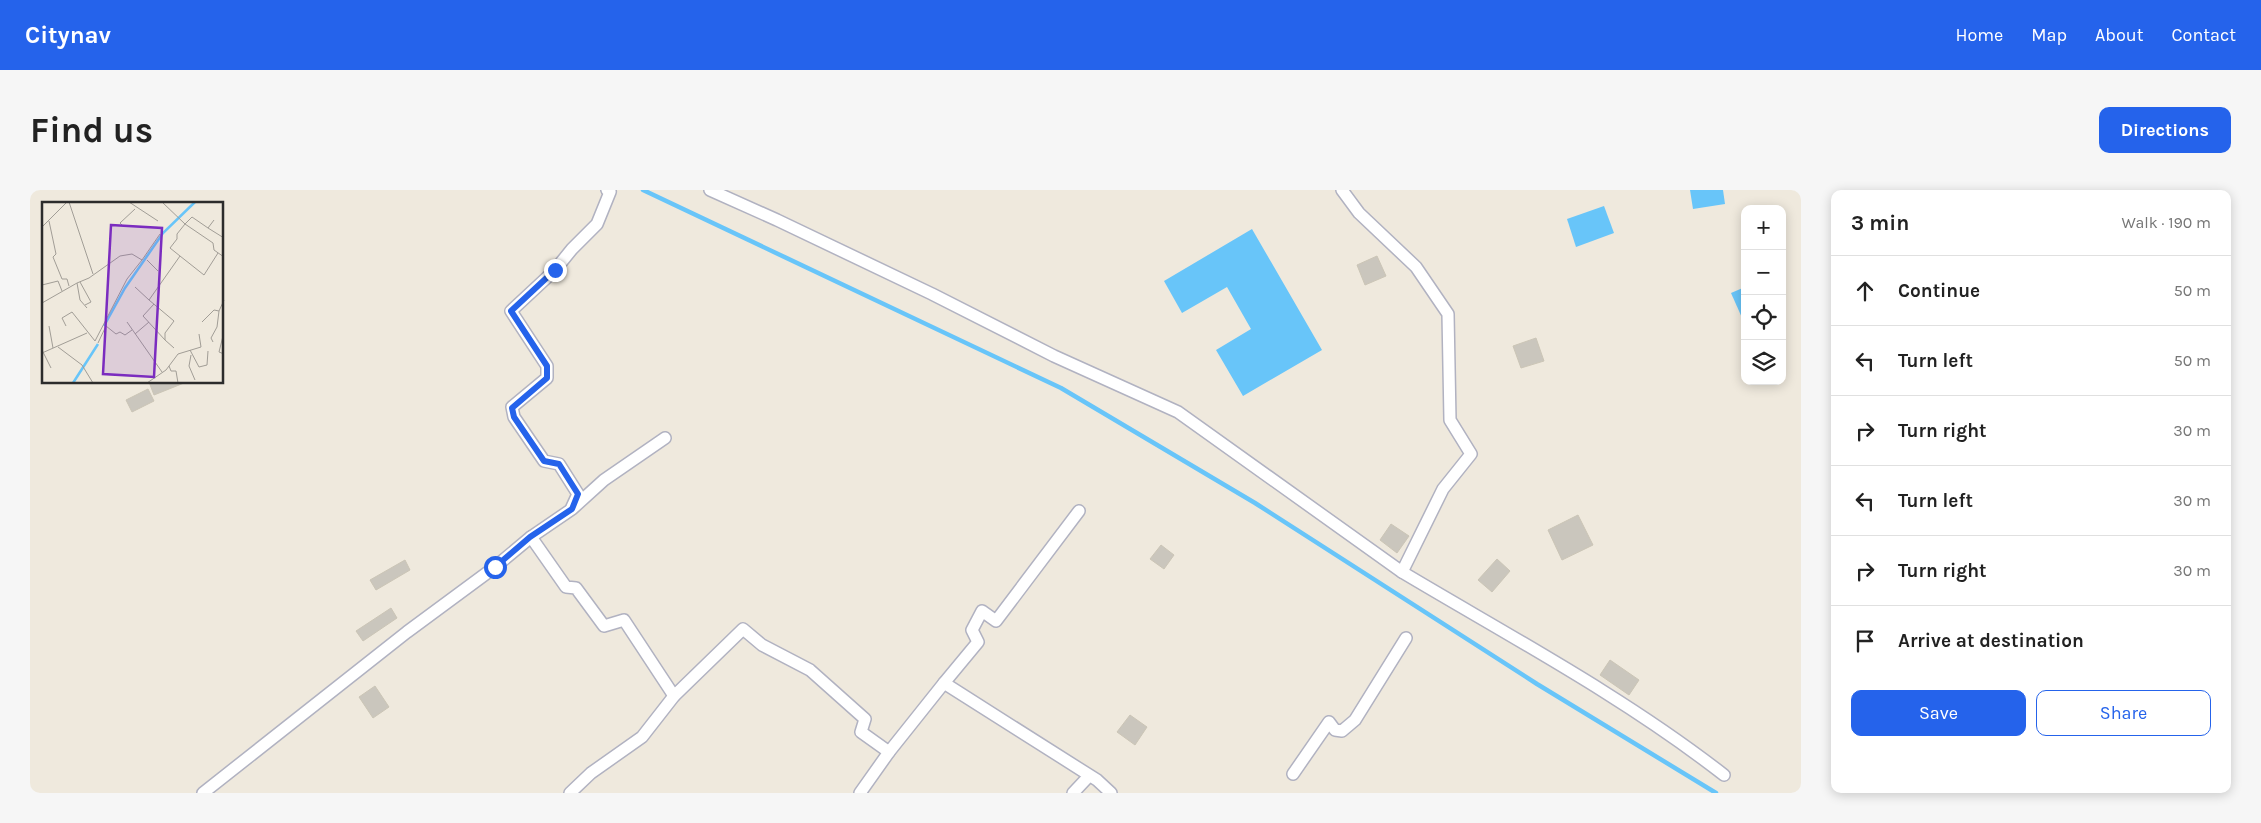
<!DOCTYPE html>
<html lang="en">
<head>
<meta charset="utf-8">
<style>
	body { margin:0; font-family:Karla,sans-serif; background:#f6f6f6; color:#222 }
	.controls { position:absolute; right:15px; top:15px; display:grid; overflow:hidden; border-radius:10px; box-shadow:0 2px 12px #0003 }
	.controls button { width:45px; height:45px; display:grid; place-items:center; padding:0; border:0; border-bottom:1px solid #e0e0e0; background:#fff; color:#222; font:25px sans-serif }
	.stop { position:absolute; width:15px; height:15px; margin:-11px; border:4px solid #2563eb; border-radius:50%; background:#fff }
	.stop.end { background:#2563eb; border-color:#fff; box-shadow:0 1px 5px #0008 }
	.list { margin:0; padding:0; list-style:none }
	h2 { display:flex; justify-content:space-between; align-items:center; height:65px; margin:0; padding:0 20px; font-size:21px }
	h2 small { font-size:16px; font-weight:400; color:#767676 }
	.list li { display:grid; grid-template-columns:32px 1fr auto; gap:15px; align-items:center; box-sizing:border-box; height:70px; padding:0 20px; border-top:1px solid #e0e0e0 }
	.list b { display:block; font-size:19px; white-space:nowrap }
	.list em { font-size:16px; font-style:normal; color:#767676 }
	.actions { display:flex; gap:10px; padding:15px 20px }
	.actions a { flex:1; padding:11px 0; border:1px solid #2563eb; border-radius:10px; text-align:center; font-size:18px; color:#2563eb }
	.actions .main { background:#2563eb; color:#fff }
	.icon { flex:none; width:28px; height:28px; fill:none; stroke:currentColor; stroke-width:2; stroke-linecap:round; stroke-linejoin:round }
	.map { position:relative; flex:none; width:1771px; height:603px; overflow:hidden; border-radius:10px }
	header { display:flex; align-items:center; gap:30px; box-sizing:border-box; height:70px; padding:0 25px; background:#2563eb; color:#fff }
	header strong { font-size:24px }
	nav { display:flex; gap:28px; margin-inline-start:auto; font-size:18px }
	.intro { display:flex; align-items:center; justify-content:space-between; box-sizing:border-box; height:120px; padding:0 30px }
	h1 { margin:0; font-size:35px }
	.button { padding:12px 22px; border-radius:10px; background:#2563eb; color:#fff; font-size:18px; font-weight:700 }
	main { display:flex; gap:30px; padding:0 30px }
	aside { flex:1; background:#fff; border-radius:10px; box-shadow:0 2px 12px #0003 }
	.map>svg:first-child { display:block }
</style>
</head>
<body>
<header>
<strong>Citynav</strong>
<nav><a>Home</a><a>Map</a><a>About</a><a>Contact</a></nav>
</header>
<div class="intro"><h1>Find us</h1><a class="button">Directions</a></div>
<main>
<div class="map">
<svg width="1771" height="603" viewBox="0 0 1771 603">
	<rect width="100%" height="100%" fill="#efe9dd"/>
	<g fill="#68c5f9">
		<polygon points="1660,0 1693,0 1695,14 1663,19"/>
		<polygon points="1574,16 1584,43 1546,57 1537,29"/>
		<polygon points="1222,39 1292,160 1213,206 1186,160 1221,139 1197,97 1152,123 1134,91"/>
		<polygon points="1715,97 1715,129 1713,130 1701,103"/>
	</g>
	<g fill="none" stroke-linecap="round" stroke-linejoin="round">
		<polyline stroke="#68c5f9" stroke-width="4.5" points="613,0 1031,198 1225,313 1507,494 1686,603"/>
	</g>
	<g fill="#cac6bd" stroke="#cbc5b6">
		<polygon points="1347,66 1356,86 1335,95 1327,75"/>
		<polygon points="1506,148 1514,171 1491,178 1483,156"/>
		<polygon points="119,192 154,192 154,193 124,205"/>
		<polygon points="118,199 124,211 102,222 96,210"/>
		<polygon points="1548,325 1563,355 1532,370 1518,340"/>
		<polygon points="1361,334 1379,346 1367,363 1350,350"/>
		<polygon points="1131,355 1144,365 1134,379 1120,369"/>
		<polygon points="1467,369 1480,381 1462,402 1448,390"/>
		<polygon points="375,370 380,380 346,400 340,390"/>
		<polygon points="361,418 367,428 333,451 326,441"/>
		<polygon points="1580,470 1609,490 1599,505 1570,485"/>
		<polygon points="345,496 359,517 343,528 329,507"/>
		<polygon points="1100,525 1117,537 1105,555 1087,542"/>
	</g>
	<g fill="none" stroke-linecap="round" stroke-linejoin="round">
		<defs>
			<g id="street">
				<polyline points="680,0 747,30 902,104 1024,166 1148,222 1372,382 1413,299 1441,264 1420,230 1418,124 1386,77 1329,23 1312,0"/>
				<polyline points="542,317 548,304 529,274 514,271 484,227 482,217 517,188 517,176 481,121 525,80 542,59 567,34 580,2 577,0"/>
				<polyline points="501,347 536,397 546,398 574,436 594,430 644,506"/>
				<path d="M1372,382C1481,447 1594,507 1694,585"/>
				<polyline points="914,493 948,452 942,440 952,421 966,431 1049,321"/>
				<polyline points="1263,584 1299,532 1305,540 1312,541 1325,530 1376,448"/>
				<polyline points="173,603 377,442 465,377 501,347 542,319 574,290 635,248"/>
				<polyline points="540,603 561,583 612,547 644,506 713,439 732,455 780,480 835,529 831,542 859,562"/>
				<polyline points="830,603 859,562 914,493 1067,590 1081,603"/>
				<polyline points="1043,603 1059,586"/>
			</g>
		</defs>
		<use href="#street" stroke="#b1b2c1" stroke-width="14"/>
		<use href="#street" stroke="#fff" stroke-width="11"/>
	</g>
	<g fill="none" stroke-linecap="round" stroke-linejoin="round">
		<polyline stroke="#2563eb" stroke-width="6" points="465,377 500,347 542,319 548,304 529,274 514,271 484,227 482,218 517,188 517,176 481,121 525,80"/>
	</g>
	<g transform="translate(12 12)">
		<rect width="181" height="181" fill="#efe9dd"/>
		<path fill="none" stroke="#68c5f9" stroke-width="2.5" d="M62,124L83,86L121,31L153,0M31,181L56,142"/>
		<path fill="none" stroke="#a19d96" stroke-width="1" d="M27,0L51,72M87,0L116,19M120,0L143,22L150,15L166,26L172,18M7,19L14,52L11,55L20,77H25L27,84M80,23L78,21L93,7M0,25L25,0M166,26L182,36M138,54L162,73L176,51M100,58L118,32M105,58L116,69M38,80L49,100L43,103M0,83L16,79L20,89M93,85L107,98M0,101L35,81L38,98L45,106M112,102L101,114L123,138M85,120L120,170M160,120L172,108L177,109L182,98M7,124L11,146M24,124L20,116L30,110L53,139L85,77L100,58L90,52L78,54L47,76L35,81M93,132L107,120M181,134L177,150L182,152M171,140L169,136L175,125L177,109M56,141L64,124L74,132L78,130L83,133L90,128M16,145L40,163L51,181M132,146L123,138V131L132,119L107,98L138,54L128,46L135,37V32L143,22L171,41L172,48L182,55M0,148L9,166M148,148L157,165L165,163L166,149M0,151L45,131M149,153L147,164L153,178M127,164L129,169H134L136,181M105,181L124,168L136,152L159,145L157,132"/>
		<path fill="#7b2cbf" fill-opacity="0.15" stroke="#7b2cbf" stroke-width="2.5" d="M69,23L120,26L112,175L61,172Z"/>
		<rect width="181" height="181" fill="none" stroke="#2c2c2c" stroke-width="2.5"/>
	</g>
</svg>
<div class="controls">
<button>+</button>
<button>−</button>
<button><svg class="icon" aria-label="locate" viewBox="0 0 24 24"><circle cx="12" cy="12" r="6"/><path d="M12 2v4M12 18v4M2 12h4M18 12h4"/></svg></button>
<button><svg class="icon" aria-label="layers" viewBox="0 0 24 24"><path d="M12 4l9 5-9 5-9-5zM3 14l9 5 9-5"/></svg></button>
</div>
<div class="stop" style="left:465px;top:377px"></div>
<div class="stop end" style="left:525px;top:80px"></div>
</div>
<aside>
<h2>3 min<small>Walk · 190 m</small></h2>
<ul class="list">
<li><svg class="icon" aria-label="ahead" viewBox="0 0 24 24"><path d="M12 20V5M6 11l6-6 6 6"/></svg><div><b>Continue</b></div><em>50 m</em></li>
<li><svg class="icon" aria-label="left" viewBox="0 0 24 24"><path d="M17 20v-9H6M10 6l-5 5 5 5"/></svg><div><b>Turn left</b></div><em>50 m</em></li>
<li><svg class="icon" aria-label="right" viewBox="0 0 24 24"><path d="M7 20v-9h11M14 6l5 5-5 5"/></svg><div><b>Turn right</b></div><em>30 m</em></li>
<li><svg class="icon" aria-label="left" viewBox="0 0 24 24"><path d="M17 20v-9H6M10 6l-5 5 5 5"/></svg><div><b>Turn left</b></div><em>30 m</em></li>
<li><svg class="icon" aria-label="right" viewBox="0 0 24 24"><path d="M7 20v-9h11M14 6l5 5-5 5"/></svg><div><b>Turn right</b></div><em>30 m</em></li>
<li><svg class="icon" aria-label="arrive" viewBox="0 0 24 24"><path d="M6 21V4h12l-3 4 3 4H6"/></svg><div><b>Arrive at destination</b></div></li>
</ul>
<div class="actions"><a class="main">Save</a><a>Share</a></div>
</aside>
</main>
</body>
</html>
